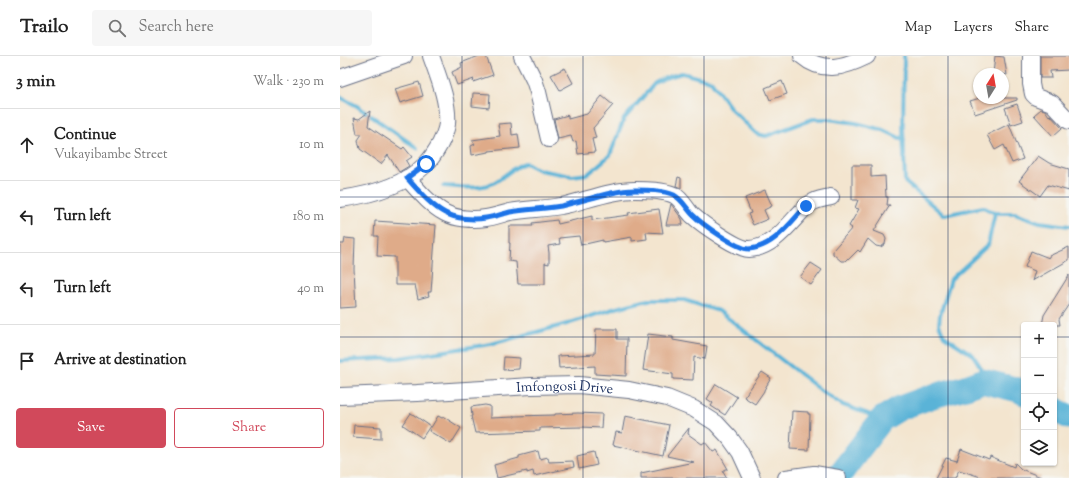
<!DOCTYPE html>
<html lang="en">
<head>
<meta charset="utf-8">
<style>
	body { margin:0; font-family:"Sorts Mill Goudy",serif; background:#f6f6f6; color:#222 }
	.controls { position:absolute; right:12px; bottom:12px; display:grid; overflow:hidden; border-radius:4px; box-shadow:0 1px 3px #0004 }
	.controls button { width:36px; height:36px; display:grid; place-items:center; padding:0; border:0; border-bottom:1px solid #e0e0e0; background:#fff; color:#222; font:20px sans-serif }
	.compass { position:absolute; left:633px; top:12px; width:36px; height:36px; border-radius:50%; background:#fff; box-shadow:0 1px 3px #0004; rotate:11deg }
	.stop { position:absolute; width:12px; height:12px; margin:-9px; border:3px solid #1a73e8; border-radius:50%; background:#fff }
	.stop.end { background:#1a73e8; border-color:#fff; box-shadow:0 1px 4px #0008 }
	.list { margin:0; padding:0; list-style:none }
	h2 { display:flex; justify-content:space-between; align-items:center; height:52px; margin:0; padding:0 16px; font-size:17px }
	h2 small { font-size:13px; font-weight:400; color:#767676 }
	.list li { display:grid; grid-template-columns:26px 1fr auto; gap:12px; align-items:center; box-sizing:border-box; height:72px; padding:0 16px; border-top:1px solid #e0e0e0 }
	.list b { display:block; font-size:15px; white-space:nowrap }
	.list p { margin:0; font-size:13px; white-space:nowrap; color:#767676 }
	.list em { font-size:13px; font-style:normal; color:#767676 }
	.actions { display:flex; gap:8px; padding:12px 16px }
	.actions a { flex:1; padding:9px 0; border:1px solid #d1495b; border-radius:4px; text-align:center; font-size:14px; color:#d1495b }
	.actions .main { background:#d1495b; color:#fff }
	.icon { flex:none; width:22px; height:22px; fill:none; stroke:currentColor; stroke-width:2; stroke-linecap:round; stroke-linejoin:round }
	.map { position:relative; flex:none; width:729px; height:422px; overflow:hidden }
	header { display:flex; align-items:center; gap:24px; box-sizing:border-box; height:56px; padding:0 20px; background:#fff; border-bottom:1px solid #e0e0e0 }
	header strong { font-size:19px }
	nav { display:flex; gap:22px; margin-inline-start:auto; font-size:14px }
	.search { width:280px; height:36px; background:#f6f6f6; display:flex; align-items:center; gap:10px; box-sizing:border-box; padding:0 14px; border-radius:4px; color:#767676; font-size:15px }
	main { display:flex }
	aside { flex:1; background:#fff }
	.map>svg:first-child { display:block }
</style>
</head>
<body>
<header>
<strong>Trailo</strong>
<div class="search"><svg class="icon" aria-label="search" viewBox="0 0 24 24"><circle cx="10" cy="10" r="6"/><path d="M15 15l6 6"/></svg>Search here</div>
<nav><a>Map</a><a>Layers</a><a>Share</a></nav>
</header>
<main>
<aside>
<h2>3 min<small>Walk · 230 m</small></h2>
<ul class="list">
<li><svg class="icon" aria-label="ahead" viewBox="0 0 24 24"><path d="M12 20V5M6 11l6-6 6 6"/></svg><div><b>Continue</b><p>Vukayibambe Street</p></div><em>10 m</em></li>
<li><svg class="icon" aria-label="left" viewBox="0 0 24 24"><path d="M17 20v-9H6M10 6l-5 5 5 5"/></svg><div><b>Turn left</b></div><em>180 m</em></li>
<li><svg class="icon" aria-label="left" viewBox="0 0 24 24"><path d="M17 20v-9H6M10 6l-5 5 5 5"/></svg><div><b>Turn left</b></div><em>40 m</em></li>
<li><svg class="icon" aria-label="arrive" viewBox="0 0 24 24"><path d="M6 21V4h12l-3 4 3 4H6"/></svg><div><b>Arrive at destination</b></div></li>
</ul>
<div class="actions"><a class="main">Save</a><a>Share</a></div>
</aside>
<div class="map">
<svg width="729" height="422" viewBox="0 0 729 422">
	<rect width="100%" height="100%" fill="#f6f6f2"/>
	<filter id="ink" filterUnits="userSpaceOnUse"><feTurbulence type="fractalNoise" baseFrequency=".025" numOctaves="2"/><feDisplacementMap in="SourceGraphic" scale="8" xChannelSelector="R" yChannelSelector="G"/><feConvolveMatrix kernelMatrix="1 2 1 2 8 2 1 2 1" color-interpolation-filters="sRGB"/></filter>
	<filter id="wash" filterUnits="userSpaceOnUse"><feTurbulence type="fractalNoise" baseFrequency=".012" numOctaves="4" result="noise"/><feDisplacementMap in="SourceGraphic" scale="16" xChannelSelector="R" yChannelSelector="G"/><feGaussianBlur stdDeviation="0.9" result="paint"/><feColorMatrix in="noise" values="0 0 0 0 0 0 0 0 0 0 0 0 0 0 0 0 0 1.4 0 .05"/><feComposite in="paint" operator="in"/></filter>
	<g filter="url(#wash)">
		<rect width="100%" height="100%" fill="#f3e5cf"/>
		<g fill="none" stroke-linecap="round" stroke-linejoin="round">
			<g stroke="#5ab3d7" stroke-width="4">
				<polyline points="564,0 563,72 565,126 604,159 643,151 655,157 648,189 611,223 600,259 599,268 604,280 633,299 640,310 642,325"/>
				<polyline points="0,41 17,50 77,92"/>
				<path d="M103,130C120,131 137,134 153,127C164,122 172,111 185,107L199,114L232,120L248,118L270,99L284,63L315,27L325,22L342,17L371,25L392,54L417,78L426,80L473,63H488L516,67L543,74L564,84"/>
				<polyline points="655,157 675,157 700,166 729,170"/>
				<polyline points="0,305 59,302 151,288 227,268 276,252 308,244 344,244 379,255 483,336 503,349 542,363"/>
			</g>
			<g stroke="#5ab3d7" stroke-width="25">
				<polyline points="714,353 729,361"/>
				<polyline points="497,422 542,363 560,352 593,340 626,331 642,325 679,334 684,337"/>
			</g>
		</g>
		<g id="blocks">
			<g fill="#dfab89">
				<polygon points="139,0 146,0 153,19 133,26 134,23 117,29 112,16 122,11 121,7"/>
				<polygon points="655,0 664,1 667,19 663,18 653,18"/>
				<polygon points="700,0 729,0 729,14 710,15 711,22 700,22"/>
				<polygon points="225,12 233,27 220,34 211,19"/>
				<polygon points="442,25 447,38 430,44 425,32"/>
				<polygon points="79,26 83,40 60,47 55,33"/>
				<polygon points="133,37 150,38 149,52 132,50"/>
				<polygon points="262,40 273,49 253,72 256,82 252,83 255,96 238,98 236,85 233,86 231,80 218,83 214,63 228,59 228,63 247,58"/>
				<polygon points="640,42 677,42 677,44 635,58 630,45"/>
				<polygon points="677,48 683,65 671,69 665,52"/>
				<polygon points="701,53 705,54 709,60 710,59 722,72 713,80 694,59"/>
				<polygon points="30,55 28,70 62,93 64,91 72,101 66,105 69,110 59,116 48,99 41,108 20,93 18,84 22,78 17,78 14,62 19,63"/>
				<polygon points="171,67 172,79 178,78 180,92 149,95 149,96 132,99 131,90 135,88 132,84 160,80 158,68"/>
				<polygon points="669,68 683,103 672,107 664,89 655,94 647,79"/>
				<polygon points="698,100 709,107 729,113 729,135 708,129 700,140 679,125"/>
				<polygon points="512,109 531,109 531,121 545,120 546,141 548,141 547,149 550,149 534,175 544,179 546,183 545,188 541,191 536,190 528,183 520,196 518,194 509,203 508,202 505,205 501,205 493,198 493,194 512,172 509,170 519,153 515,152 518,144 512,144"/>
				<polygon points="338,121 341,122 341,132 336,130"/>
				<polygon points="425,134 432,150 424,154 428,163 413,169 408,158 411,157 405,142"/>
				<polygon points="331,148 342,163 343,169 326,169"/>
				<polygon points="319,153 323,177 306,176 307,183 292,185 292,181 263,186 263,184 241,189 239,180 219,182 220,188 208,190 209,197 209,208 205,207 205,228 178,228 176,206 169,205 170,187 169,187 169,170 193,170 192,167 217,164 218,168 252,160 252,164 289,159 288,157"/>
				<polygon points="35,165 96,169 91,236 88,236 89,240 78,243 75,229 55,229 55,201 37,200 38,180 34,180"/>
				<polygon points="5,182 15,183 14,213 16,251 0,252 0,188 4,188"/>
				<polygon points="729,191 729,204 692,225 695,215 685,211 691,195 709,202 709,200"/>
				<polygon points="471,207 482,214 471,229 460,221"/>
				<polygon points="729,219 729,248 719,263 720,269 702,269 704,259"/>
				<polygon points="256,273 277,273 277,283 287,283 286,320 255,318 255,310 219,312 218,300 255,298"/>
				<polygon points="308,278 333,281 333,284 367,290 365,303 354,301 353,324 333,323 333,318 303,314"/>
				<polygon points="164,301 180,302 179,313 163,314"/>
				<polygon points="422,316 431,322 424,334 424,335 415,348 404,341"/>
				<polygon points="376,328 397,341 385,359 371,350 373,347 367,343"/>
				<polygon points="145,349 150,350 150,362 174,361 174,360 215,359 215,358 238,357 262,358 261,372 242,371 200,372 200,375 135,377 131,360 132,360 131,351"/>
				<polygon points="452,355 468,356 468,358 470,358 469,394 450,393"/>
				<polygon points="71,357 90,370 82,382 63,369"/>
				<polygon points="98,360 102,362 104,361 121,372 111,388 89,375"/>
				<polygon points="285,360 329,369 323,400 273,389 276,376 282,377"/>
				<polygon points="14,369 41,371 41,383 13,381"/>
				<polygon points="349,372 348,378 362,388 365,386 373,396 377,394 388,413 386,413 383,415 387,422 301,422 301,417 354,406 327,400"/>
				<polygon points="621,393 649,404 650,401 674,411 675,407 681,413 701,421 701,422 644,422 619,414 615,422 596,422 606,402 617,405"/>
				<polygon points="198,395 200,403 208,401 209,406 233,405 234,411 194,420 193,415 187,417 187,415 157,422 154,409 179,402 179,400"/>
				<polygon points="254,396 257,409 239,413 237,400"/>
			</g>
		</g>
	</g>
	<g filter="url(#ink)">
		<use href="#blocks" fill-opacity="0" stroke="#676f86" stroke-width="1"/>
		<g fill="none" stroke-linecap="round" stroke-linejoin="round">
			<defs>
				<g id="minor">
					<polyline points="182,0 194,24 198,36 209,83"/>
					<path d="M462,0C483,18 505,11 527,0"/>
					<polyline points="691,0 691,28 693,38 696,41 712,47 729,65"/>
					<polyline points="0,22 64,0"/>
					<path d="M67,122C78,134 90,149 105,157C116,163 133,164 146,162C154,161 162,158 170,156C187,153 204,153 221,150C245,145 271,134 295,134C307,134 323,134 334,139C342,143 346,153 352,159C362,168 397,193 409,193C431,192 446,172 460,157C464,153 468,148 473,146C479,143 485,142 491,141"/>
					<path d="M0,143C30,139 64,130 86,108C92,102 96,95 100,88C103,82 106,75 107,68C109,46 98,20 91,0"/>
					<path id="s1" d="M0,340L77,337L191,330L239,329L289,334L327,342L354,353L376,367L390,382L400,396L412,422"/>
					<polyline points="446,422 474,418 498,422"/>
				</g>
			</defs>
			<use href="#minor" stroke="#676f86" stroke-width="18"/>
			<use href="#minor" stroke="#fff" stroke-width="16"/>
		</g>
	</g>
	<g fill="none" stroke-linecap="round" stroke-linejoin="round" filter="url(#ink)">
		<path stroke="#1a73e8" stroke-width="5" d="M86,108L67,122C78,134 90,149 105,157C116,163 134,164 146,162C154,161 162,158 170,156C187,153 204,153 221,150C245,145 272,134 295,134C308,134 323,134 334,139C342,143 347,153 353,159C362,168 397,193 409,193C434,191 451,166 466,150"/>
	</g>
	<path fill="none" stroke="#1b2f5e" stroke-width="1" stroke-opacity="0.55" d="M122,0V422M243,0V422M364,0V422M486,0V422M608,0V422M0,141H729M0,281H684M714,281H729"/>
	<g text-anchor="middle" stroke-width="3" stroke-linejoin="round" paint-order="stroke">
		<g font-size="14" fill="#1b2f5e" stroke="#f6f6f2">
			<text dy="5" stroke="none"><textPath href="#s1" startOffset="225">Imfongosi Drive</textPath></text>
		</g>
	</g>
</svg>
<div class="controls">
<button>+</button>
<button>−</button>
<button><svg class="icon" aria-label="locate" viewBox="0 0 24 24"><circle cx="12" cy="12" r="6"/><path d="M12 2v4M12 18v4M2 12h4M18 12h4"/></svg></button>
<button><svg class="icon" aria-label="layers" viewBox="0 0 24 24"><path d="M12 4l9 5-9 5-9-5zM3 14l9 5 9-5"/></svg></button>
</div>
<svg class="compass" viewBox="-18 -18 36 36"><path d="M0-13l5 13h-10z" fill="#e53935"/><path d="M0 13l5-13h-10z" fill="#767676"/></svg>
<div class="stop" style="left:86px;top:108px"></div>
<div class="stop end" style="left:466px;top:150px"></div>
</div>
</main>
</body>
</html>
